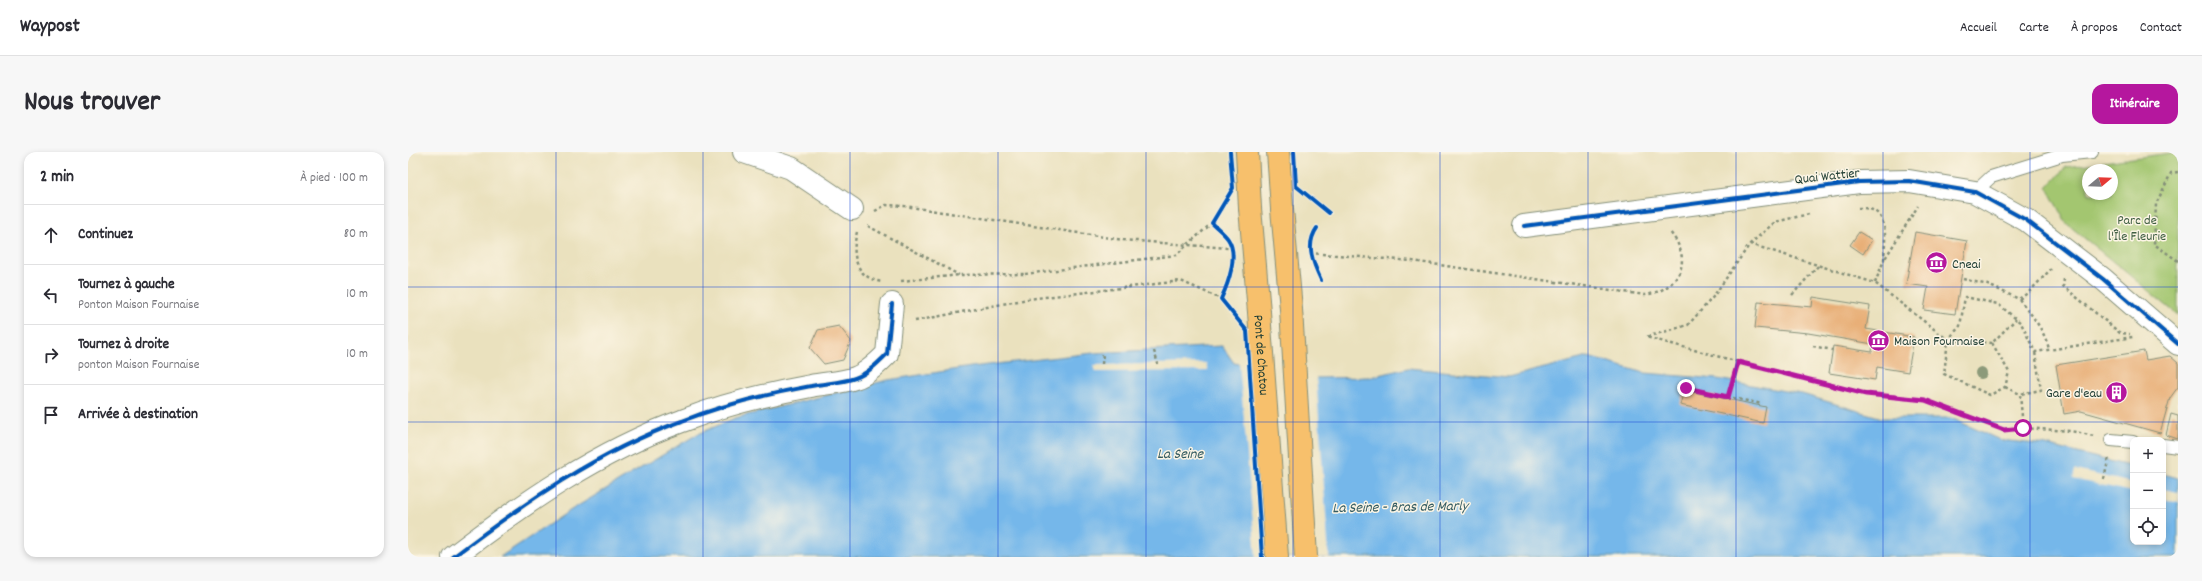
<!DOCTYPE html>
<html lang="fr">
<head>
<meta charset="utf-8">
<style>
	body { margin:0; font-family:Dekko,sans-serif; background:#f7f7f7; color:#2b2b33 }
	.controls { position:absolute; right:12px; bottom:12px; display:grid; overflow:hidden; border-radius:8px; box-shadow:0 2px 6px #0003 }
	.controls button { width:36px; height:36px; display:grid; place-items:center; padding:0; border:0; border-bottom:1px solid #e1e1e2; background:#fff; color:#2b2b33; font:20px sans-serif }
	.compass { position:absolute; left:1674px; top:12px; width:36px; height:36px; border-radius:50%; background:#fff; box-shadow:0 2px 6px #0003; rotate:71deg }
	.stop { position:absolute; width:12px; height:12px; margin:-9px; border:3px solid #b5179e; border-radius:50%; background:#fff }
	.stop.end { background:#b5179e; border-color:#fff; box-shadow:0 1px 4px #0008 }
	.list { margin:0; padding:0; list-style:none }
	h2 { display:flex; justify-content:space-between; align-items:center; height:52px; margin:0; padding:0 16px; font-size:17px }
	h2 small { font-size:13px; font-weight:400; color:#7c7c81 }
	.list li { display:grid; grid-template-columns:26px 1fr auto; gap:12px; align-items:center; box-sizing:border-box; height:60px; padding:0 16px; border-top:1px solid #e1e1e2 }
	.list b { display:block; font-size:15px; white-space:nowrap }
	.list p { margin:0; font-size:13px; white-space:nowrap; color:#7c7c81 }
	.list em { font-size:13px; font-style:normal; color:#7c7c81 }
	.icon { flex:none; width:22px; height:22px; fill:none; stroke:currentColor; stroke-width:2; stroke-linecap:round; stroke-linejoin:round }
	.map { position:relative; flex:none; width:1770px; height:405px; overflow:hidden; border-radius:12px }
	header { display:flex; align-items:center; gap:24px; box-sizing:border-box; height:56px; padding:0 20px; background:#fff; border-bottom:1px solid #e1e1e2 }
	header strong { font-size:19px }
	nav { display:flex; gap:22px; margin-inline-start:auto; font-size:14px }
	.intro { display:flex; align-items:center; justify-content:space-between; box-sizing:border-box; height:96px; padding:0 24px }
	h1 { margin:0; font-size:28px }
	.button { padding:10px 18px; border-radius:12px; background:#b5179e; color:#fff; font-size:14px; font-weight:700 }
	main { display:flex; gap:24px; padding:0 24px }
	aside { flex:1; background:#fff; border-radius:12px; box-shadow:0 2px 6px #0003 }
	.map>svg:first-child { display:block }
</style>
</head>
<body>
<header>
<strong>Waypost</strong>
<nav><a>Accueil</a><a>Carte</a><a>À propos</a><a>Contact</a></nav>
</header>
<div class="intro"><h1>Nous trouver</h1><a class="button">Itinéraire</a></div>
<main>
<aside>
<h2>2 min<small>À pied · 100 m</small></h2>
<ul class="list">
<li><svg class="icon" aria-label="ahead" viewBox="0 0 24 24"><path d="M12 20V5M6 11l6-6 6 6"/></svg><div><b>Continuez</b></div><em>80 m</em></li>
<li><svg class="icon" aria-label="left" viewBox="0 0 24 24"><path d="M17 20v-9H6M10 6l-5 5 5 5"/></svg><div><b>Tournez à gauche</b><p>Ponton Maison Fournaise</p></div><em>10 m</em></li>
<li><svg class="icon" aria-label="right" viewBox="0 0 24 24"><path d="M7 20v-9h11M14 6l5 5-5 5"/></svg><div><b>Tournez à droite</b><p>ponton Maison Fournaise</p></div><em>10 m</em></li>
<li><svg class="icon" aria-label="arrive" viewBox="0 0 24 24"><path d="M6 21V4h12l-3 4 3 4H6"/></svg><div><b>Arrivée à destination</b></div></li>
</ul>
</aside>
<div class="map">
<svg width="1770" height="405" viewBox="0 0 1770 405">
	<rect width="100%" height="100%" fill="#fcf5e5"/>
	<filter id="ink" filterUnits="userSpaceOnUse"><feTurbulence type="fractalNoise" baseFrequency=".025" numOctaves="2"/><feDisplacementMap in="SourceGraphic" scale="8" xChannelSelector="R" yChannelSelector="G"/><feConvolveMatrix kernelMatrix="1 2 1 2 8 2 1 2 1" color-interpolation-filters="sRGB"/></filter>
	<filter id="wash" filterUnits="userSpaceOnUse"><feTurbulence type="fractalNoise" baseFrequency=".012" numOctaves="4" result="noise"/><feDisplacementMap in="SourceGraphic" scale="16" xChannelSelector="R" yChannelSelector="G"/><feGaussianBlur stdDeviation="0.9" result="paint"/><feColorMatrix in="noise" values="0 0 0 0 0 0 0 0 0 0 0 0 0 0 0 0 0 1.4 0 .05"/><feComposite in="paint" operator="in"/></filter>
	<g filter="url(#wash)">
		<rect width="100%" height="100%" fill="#eae1be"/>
		<path fill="#a3c670" stroke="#618252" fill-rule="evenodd" d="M1770,0V163L1658,71L1639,36L1658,15ZM1680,18H1704V42H1680Z"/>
		<polygon fill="#75b7ea" stroke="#4a7a8f" points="814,194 826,211 906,226 963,225 1000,216 1101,225 1180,205 1237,221 1309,227 1394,242 1474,266 1543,266 1592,288 1638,293 1725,315 1725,390 1755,390 1755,322 1770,326 1770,405 92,405 163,358 288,283 327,266 480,228 563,215 685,201"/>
		<g fill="#eae1be">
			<polygon points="831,210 908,224 921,405 848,405"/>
			<polygon points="798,211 800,219 687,220 685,213"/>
			<polygon points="1667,318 1725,331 1725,340 1665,327"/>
			<polygon points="1755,337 1770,340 1770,350 1755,347"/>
		</g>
		<g id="blocks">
			<g fill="#e8af77">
				<polygon points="1451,80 1464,88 1455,102 1442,93"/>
				<polygon points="1507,80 1559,89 1547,162 1516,158 1520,135 1498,132"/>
				<polygon points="1405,145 1462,154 1458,177 1506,185 1500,220 1469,215 1467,228 1421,221 1425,194 1464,200 1465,192 1400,181 1347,176 1350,150 1404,155"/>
				<polygon points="431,174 443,189 435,208 416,212 402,196 410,178"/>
				<polygon points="1736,199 1738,208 1762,204 1770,211 1770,235 1762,246 1752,281 1673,259 1656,262 1648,213"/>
				<polygon points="1276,238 1358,255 1355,271 1272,253"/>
				<polygon points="1763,262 1770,264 1770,287 1758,283"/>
			</g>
		</g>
	</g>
	<g filter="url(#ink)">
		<use href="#blocks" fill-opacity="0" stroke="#848f79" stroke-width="1"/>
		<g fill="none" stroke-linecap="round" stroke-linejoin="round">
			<defs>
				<g id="service">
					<polyline points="1567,40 1583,25 1654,3 1684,0"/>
					<polyline points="1703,288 1725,290"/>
					<polyline points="1755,293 1770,295"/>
				</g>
				<g id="minor">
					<polyline points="336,0 383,16 444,57"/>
					<polyline points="1116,74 1451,30 1501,29 1567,40 1618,68 1695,127 1770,192"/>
					<path d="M45,405C116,351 189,300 274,269C315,253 359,242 403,234C417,231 433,231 447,226C459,222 470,211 479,202L484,152"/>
				</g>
				<g id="primary">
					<polyline points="839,0 842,56"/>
					<polyline points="870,0 874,57"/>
					<path id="s1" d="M851,160L869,405"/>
				</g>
			</defs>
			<use href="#service" stroke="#848f79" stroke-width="14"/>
			<use href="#minor" stroke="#848f79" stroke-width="24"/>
			<use href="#primary" stroke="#848f79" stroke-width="24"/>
			<g stroke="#848f79" stroke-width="2.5" stroke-dasharray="3 3" stroke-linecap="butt">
				<polyline points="1770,20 1763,21 1748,52 1746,92 1770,109"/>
				<path d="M1450,56C1483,54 1477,86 1476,108L1510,54"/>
				<polyline points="467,59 478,53 496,54 715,88 821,96"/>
				<polyline points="1401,62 1367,70 1342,92 1305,145 1280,173 1238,185 1357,217 1458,242 1517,248 1596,278 1615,276 1663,279 1686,284"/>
				<polyline points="460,74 551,123"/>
				<path d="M449,80C443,102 447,126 474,130"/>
				<polyline points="1342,92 1467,131 1540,188 1584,191 1608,167"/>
				<path d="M902,101L1004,109L1237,143C1273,137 1286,107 1261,79"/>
				<polyline points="1555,127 1580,133 1611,147 1621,140 1643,117"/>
				<polyline points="1656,127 1655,134 1712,181 1722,182"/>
				<polyline points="493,129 552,123 617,122"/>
				<polyline points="1467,131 1476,108"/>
				<polyline points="1384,143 1411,113"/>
				<path d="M1611,147C1624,163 1636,178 1641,197"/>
				<polyline points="507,169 620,147 773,129 813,147"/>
				<polyline points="1584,191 1601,220 1597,235 1582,243 1536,222 1540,188 1552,174 1557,145 1590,152 1613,171 1627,200 1725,185"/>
				<polyline points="1405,194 1424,198"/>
				<polyline points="746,199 750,212"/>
				<polyline points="694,212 695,201"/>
				<polyline points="1597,235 1612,242"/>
				<polyline points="1278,236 1354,252"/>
				<polyline points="1320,245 1330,210"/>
				<polyline points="1615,276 1612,242 1633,238 1627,200"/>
				<polyline points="1696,327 1701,305"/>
			</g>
			<use href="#service" stroke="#fff" stroke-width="12"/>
			<use href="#minor" stroke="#fff" stroke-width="22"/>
			<use href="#primary" stroke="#f7c06c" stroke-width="22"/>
			<defs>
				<g id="primary-bridge">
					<polyline points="842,56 851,160"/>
					<polyline points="874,57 883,157 898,405"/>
				</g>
			</defs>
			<use href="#primary-bridge" stroke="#848f79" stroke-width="24" stroke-linecap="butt"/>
			<polyline stroke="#848f79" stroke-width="2.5" stroke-dasharray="3 3" stroke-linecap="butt" points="617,122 768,103 804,71"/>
			<use href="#primary-bridge" stroke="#f7c06c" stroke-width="22"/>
			<defs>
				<g id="cycleway">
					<path d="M822,0L825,36L804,71C809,76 816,81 820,87C831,103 820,132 813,147L839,179L854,405"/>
					<polyline points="886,0 888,34 921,61"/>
					<polyline points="1116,74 1451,30 1501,29 1567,40 1618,68 1695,127 1770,192"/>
					<path d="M909,76C897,93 905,111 913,128"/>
					<path d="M45,405C116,351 189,300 274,269C315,253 359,242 403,234C417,231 433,231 447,226C459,222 470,211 479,202L484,152"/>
				</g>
			</defs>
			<use href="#cycleway" stroke="#fcf5e5" stroke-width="6"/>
			<use href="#cycleway" stroke="#0057b8" stroke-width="4"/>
		</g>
		<circle fill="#8c9a7a" cx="1573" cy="221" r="6"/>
	</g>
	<g fill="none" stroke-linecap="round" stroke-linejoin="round" filter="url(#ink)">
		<polyline stroke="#b5179e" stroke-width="5" points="1278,236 1320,245 1330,210 1458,242 1517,248 1596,278 1615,276"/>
	</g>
	<path fill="none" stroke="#1d4ed8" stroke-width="1" stroke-opacity="0.55" d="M148,0V405M295,0V405M442,0V405M590,0V405M738,0V405M885,0V405M1032,0V405M1180,0V405M1328,0V405M1475,0V405M1622,0V405M0,135H1770M0,270H1770"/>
	<defs>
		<symbol id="museum-disc" viewBox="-11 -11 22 22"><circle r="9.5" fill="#b5179e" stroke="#fcf5e5"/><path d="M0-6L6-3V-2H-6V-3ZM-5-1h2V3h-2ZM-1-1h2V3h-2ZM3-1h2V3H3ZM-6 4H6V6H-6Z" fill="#fff"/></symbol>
		<symbol id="building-disc" viewBox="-11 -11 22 22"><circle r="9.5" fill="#b5179e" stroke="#fcf5e5"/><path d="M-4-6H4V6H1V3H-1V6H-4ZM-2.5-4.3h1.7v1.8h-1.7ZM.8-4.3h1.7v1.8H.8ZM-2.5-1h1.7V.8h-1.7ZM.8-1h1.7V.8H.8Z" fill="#fff"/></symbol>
	</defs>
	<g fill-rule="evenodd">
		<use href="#museum-disc" x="1516" y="98" width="25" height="25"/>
		<use href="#museum-disc" x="1458" y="176" width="25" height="25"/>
		<use href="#building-disc" x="1696" y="228" width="25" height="25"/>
	</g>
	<g text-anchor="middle" stroke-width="3" stroke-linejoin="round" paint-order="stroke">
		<g font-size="14" fill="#1f3d34" stroke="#fcf5e5">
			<text transform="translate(1419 23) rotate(-6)" y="5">Quai Wattier</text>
			<text dy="5" stroke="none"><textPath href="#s1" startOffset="43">Pont de Chatou</textPath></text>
		</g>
		<g font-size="14" fill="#405f43" stroke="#fcf5e5">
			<text x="1729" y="72">Parc de<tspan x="1729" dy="16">l'Île Fleurie</tspan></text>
		</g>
		<g font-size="14" fill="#1f3d34" stroke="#fcf5e5" text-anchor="start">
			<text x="1544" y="116">Cneai</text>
			<text x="1486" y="193">Maison Fournaise</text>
			<text x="1694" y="245" text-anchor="end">Gare d'eau</text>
		</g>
		<g font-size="15" font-style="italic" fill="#345c62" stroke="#fcf5e5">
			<text x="772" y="306">La Seine</text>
			<text transform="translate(992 354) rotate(-1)" y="5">La Seine - Bras de Marly</text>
		</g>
	</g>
</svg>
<div class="controls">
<button>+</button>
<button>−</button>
<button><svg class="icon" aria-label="locate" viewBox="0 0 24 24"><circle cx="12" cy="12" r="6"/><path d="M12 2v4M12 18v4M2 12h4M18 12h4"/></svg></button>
</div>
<svg class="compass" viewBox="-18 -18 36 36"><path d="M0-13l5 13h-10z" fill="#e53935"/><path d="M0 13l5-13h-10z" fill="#7c7c81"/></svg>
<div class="stop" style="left:1615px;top:276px"></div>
<div class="stop end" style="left:1278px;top:236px"></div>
</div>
</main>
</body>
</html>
